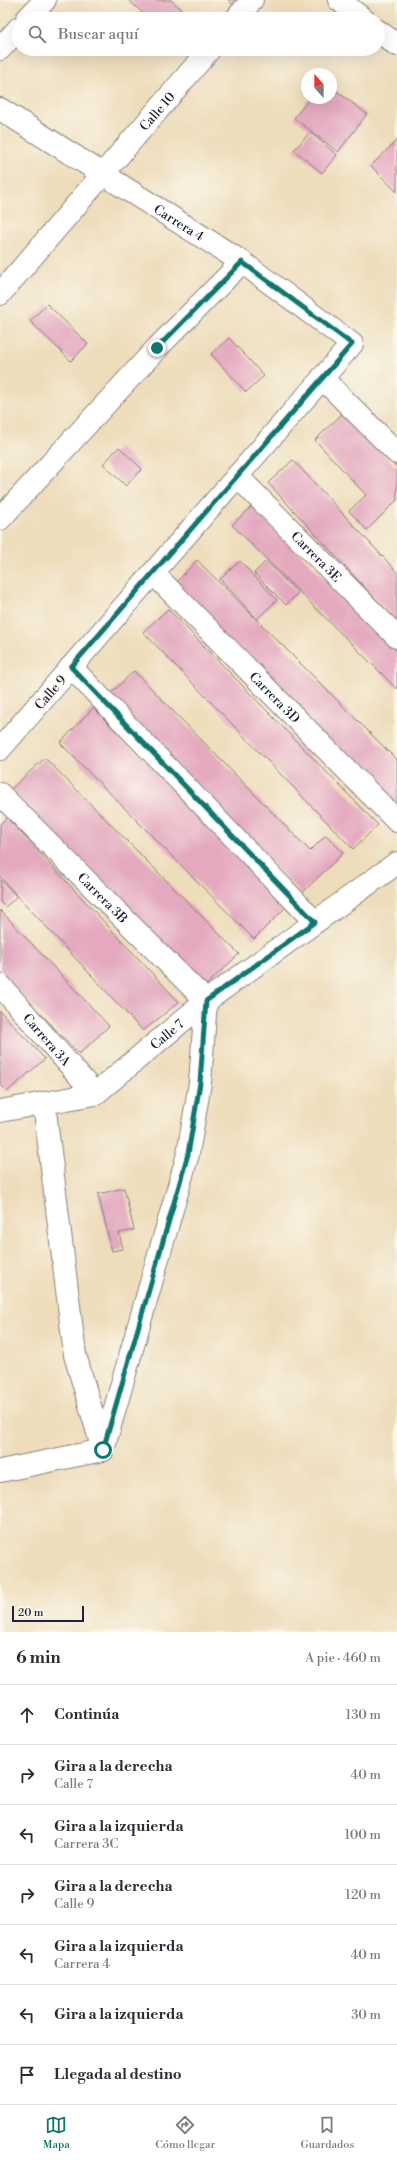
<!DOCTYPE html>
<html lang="es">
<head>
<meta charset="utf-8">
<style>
	body { margin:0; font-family:"Libre Bodoni",serif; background:#f2f2f3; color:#2b2b33 }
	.compass { position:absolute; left:301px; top:68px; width:36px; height:36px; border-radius:50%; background:#fff; box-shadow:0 4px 16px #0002; rotate:339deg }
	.scale { position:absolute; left:12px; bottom:10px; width:72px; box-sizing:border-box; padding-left:4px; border:2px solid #22223b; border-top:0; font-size:11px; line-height:14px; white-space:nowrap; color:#22223b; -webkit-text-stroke:3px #fbf7ec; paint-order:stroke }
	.stop { position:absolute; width:12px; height:12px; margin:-9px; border:3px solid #0f766e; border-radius:50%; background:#fff }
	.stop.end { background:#0f766e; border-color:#fff; box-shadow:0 1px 4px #0008 }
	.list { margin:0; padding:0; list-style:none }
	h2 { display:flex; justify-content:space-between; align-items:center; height:52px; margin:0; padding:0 16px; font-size:17px }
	h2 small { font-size:13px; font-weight:400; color:#7c7c81 }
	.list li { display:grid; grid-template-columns:26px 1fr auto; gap:12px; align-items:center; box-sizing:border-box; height:60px; padding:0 16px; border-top:1px solid #e1e1e2 }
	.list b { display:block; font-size:15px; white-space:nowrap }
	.list p { margin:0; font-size:13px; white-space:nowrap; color:#7c7c81 }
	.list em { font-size:13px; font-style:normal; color:#7c7c81 }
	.icon { flex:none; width:22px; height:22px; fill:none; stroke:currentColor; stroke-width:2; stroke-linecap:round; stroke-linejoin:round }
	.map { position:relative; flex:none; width:397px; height:1632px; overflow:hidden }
	.search { position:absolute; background:#fff; box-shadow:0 4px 16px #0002; left:12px; right:12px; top:12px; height:44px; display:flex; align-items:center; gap:10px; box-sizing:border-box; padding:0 14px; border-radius:22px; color:#7c7c81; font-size:15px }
	.sheet { height:472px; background:#fff }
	nav { display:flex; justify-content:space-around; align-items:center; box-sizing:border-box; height:56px; border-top:1px solid #e1e1e2; background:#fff; font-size:11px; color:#7c7c81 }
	nav a { display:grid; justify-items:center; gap:2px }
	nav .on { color:#0f766e }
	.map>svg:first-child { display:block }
</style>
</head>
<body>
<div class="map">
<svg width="397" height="1632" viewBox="0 0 397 1632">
	<rect width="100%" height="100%" fill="#fbf7ec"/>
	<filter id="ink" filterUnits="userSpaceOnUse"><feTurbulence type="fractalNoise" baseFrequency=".025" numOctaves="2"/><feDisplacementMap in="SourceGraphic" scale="8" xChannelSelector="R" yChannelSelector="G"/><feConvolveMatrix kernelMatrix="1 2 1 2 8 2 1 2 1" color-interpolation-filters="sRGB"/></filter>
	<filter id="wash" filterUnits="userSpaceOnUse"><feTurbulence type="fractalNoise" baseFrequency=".012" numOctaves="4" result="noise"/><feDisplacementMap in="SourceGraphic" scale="16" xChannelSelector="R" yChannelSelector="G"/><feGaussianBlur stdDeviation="0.9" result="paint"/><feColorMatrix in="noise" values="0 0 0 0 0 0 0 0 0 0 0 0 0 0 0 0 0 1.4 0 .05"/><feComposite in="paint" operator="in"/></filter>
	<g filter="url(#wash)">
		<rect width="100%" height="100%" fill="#edb"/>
		<g id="blocks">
			<g fill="#e4a9bf">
				<polygon points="128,0 171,0 193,19 150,19"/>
				<polygon points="228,0 241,0 235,7"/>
				<polygon points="185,49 207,49 197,60"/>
				<polygon points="331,87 367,114 338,152 294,118 310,98 331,98"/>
				<polygon points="310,132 337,155 322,173 294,150"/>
				<polygon points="397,140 397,192 371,166"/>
				<polygon points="47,304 88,344 71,361 30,321"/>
				<polygon points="229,338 264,376 246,392 211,354"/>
				<polygon points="344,412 397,468 397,500 367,530 349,511 366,495 315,440"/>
				<polygon points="119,447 142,469 126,486 103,464"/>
				<polygon points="293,460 397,572 397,622 268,483"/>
				<polygon points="252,506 397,651 397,689 232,525"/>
				<polygon points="197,560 397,760 397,810 172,587"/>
				<polygon points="240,561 277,600 257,619 220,579"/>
				<polygon points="266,561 298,593 286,605 254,573"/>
				<polygon points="168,609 378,825 353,849 143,632"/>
				<polygon points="134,671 310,851 326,835 343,853 301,894 109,695"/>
				<polygon points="93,708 289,904 254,939 60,743"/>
				<polygon points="45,758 239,954 206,985 11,789"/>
				<polygon points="7,818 179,1002 143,1031 0,877 0,824"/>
				<polygon points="1,880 17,897 5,907 0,902"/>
				<polygon points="0,910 109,1026 79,1054 0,971"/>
				<polygon points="0,1011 45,1059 7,1092 0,1085"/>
				<polygon points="124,1188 134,1230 119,1233 123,1249 112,1251 98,1194"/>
			</g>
		</g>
	</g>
	<g filter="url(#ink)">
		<use href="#blocks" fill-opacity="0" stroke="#88807b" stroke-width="1"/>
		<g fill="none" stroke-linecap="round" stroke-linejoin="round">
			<defs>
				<g id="street">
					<polyline points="339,0 363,19"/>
					<polyline points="27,19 45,0"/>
					<polyline points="236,19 252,0"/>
					<polyline points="378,31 397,45"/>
					<polyline points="0,49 19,28"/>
					<path id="s1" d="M0,109L242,262L352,344L0,749"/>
					<path id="s2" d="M0,294L210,49"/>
					<polyline points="322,378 397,453"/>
					<path id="s3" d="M237,476L397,637"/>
					<polyline points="0,519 157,348 242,262"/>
					<path id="s4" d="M153,573L397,821"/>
					<polyline points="71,667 315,922"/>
					<path id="s5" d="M0,794L206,1001L200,1083L188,1154L103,1450"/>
					<path id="s6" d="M0,985L95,1094"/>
					<polyline points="44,1103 75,1355 103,1450"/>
					<path id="s7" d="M0,1111L95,1094L206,1001L397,863"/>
					<polyline points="0,1471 103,1450"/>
				</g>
			</defs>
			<use href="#street" stroke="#88807b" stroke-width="24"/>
			<use href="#street" stroke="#fff" stroke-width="22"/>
		</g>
	</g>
	<g fill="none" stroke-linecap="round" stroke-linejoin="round" filter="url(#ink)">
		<polyline stroke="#0f766e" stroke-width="5" points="103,1450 188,1154 200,1083 206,1001 315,922 71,667 352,344 242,262 157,348"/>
	</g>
	<g text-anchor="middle" stroke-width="3" stroke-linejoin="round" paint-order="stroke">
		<g font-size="13" fill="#22223b" stroke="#fbf7ec">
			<text dy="5" stroke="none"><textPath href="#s2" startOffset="241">Calle 10</textPath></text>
			<text dy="5" stroke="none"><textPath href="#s1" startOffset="212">Carrera 4</textPath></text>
			<text dy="5" stroke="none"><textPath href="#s3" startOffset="113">Carrera 3E</textPath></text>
			<text transform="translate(50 692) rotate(-49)" y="5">Calle 9</text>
			<text dy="5" stroke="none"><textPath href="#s4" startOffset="174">Carrera 3D</textPath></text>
			<text dy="5" stroke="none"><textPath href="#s5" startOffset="146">Carrera 3B</textPath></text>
			<text dy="5" stroke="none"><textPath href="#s7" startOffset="190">Calle 7</textPath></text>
			<text dy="5" stroke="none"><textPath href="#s6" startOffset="72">Carrera 3A</textPath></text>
		</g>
	</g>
</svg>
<svg class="compass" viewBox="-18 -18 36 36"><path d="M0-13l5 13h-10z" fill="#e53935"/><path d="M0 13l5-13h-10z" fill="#7c7c81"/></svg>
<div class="scale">20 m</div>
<div class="stop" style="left:103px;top:1450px"></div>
<div class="stop end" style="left:157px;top:348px"></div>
<div class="search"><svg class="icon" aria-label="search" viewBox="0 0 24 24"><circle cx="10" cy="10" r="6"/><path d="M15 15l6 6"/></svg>Buscar aquí</div>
</div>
<section class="sheet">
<h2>6 min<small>A pie · 460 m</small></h2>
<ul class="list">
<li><svg class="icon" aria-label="ahead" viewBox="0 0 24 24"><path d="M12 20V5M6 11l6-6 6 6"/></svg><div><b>Continúa</b></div><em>130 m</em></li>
<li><svg class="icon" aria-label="right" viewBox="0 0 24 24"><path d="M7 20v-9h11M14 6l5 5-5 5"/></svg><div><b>Gira a la derecha</b><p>Calle 7</p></div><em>40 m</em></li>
<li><svg class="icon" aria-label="left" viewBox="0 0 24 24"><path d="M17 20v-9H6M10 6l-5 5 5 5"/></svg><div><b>Gira a la izquierda</b><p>Carrera 3C</p></div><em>100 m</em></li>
<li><svg class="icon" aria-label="right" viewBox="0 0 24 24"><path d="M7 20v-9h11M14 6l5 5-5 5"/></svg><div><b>Gira a la derecha</b><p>Calle 9</p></div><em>120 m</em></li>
<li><svg class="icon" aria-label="left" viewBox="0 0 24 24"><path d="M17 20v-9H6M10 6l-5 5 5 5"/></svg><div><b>Gira a la izquierda</b><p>Carrera 4</p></div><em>40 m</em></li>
<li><svg class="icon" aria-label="left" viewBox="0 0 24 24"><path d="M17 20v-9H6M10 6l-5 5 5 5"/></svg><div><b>Gira a la izquierda</b></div><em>30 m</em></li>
<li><svg class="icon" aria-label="arrive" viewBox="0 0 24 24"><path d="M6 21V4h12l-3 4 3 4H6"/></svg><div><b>Llegada al destino</b></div></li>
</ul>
</section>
<nav>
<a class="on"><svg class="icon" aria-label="map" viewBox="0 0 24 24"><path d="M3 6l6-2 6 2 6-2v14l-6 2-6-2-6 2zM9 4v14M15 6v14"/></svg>Mapa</a>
<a><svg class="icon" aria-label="directions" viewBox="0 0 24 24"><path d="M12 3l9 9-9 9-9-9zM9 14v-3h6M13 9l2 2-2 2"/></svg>Cómo llegar</a>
<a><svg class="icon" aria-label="saved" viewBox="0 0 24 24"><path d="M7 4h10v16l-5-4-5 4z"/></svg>Guardados</a>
</nav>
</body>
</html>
